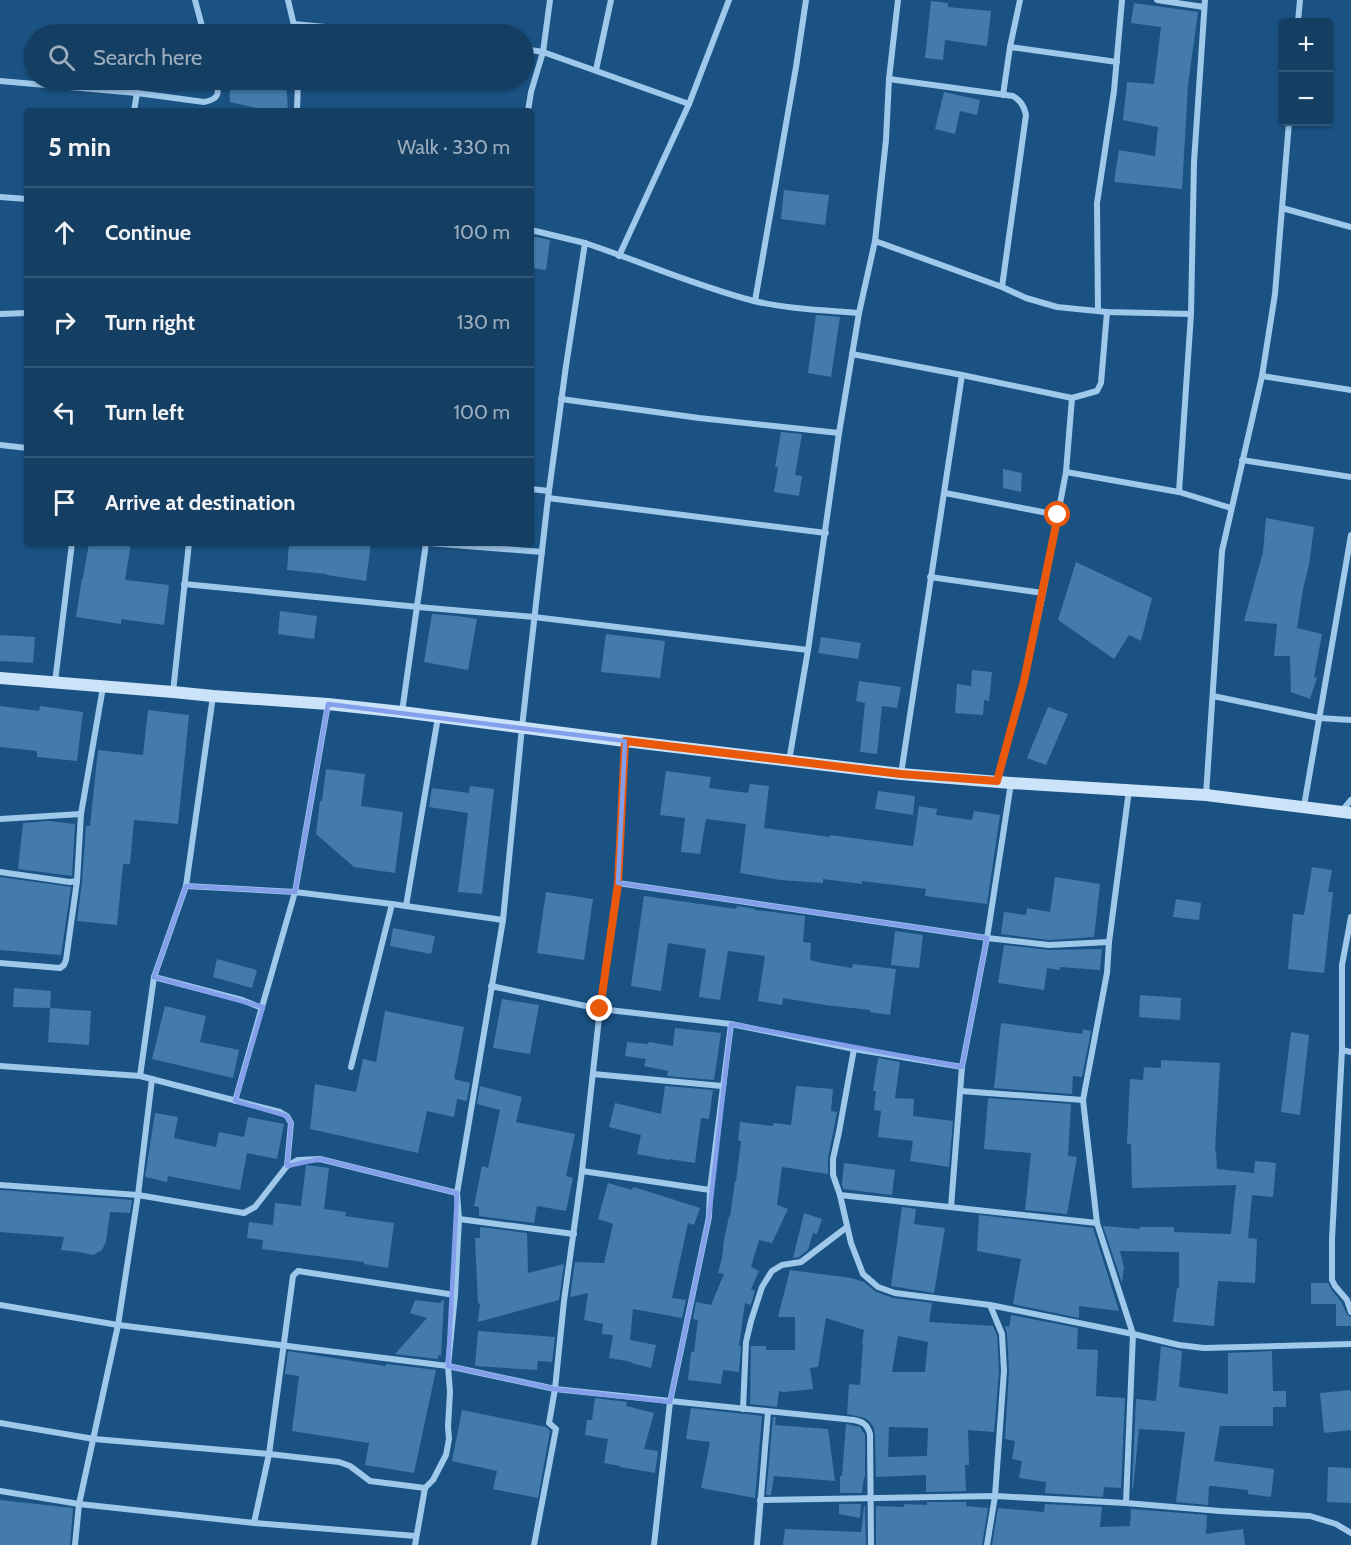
<!DOCTYPE html>
<html lang="en">
<head>
<meta charset="utf-8">
<style>
	body { margin:0; font-family:Cabin,sans-serif; background:#21496b; color:#f1f3f6 }
	.controls { position:absolute; right:18px; top:18px; display:grid; overflow:hidden; border-radius:6px; box-shadow:0 2px 4px #0004 }
	.controls button { width:54px; height:54px; display:grid; place-items:center; padding:0; border:0; border-bottom:2px solid #335777; background:#143e62; color:#f1f3f6; font:30px sans-serif }
	.stop { position:absolute; width:18px; height:18px; margin:-14px; border:4px solid #ea580c; border-radius:50%; background:#fff }
	.stop.end { background:#ea580c; border-color:#fff; box-shadow:0 2px 6px #0008 }
	.list { margin:0; padding:0; list-style:none }
	h2 { display:flex; justify-content:space-between; align-items:center; height:78px; margin:0; padding:0 24px; font-size:26px }
	h2 small { font-size:20px; font-weight:400; color:#9daebe }
	.list li { display:grid; grid-template-columns:39px 1fr auto; gap:18px; align-items:center; box-sizing:border-box; height:90px; padding:0 24px; border-top:2px solid #335777 }
	.list b { display:block; font-size:22px; white-space:nowrap }
	.list em { font-size:20px; font-style:normal; color:#9daebe }
	.icon { flex:none; width:33px; height:33px; fill:none; stroke:currentColor; stroke-width:2; stroke-linecap:round; stroke-linejoin:round }
	.map { position:relative; flex:none; width:1351px; height:1545px; overflow:hidden }
	.search { position:absolute; background:#143e62; box-shadow:0 2px 4px #0004; left:24px; top:24px; width:510px; height:66px; display:flex; align-items:center; gap:15px; box-sizing:border-box; padding:0 21px; border-radius:33px; color:#9daebe; font-size:22px }
	.panel { position:absolute; background:#143e62; box-shadow:0 2px 4px #0004; left:24px; top:108px; width:510px; height:438px; border-radius:6px }
	.map>svg:first-child { display:block }
</style>
</head>
<body>
<div class="map">
<svg width="1351" height="1545" viewBox="0 0 1351 1545">
	<rect width="100%" height="100%" fill="#1a5283"/>
	<g fill="#437cac" fill-rule="evenodd">
		<polygon points="931,1 948,3 948,7 991,11 987,46 945,40 943,60 925,58"/>
		<polygon points="1134,3 1198,12 1188,85 1182,189 1114,182 1119,150 1155,156 1158,127 1123,120 1127,82 1154,84 1161,27 1131,23"/>
		<polygon points="229,80 286,80 288,111 269,111 230,102"/>
		<polygon points="944,92 980,100 977,115 960,111 955,134 935,129"/>
		<polygon points="784,190 829,195 825,225 781,219"/>
		<polygon points="531,236 550,240 546,270 531,268"/>
		<polygon points="816,315 840,317 831,377 808,373"/>
		<polygon points="781,432 802,434 795,475 802,476 799,496 774,492 778,467 775,467"/>
		<polygon points="1003,469 1022,473 1021,492 1003,488"/>
		<polygon points="1266,518 1314,527 1309,565 1303,589 1297,628 1322,634 1314,677 1317,678 1310,699 1291,692 1290,656 1274,656 1277,624 1244,621 1263,552"/>
		<polygon points="89,543 131,543 125,580 169,585 164,625 121,619 121,624 76,617 82,578 83,578"/>
		<polygon points="289,543 371,543 366,581 327,575 327,574 287,570"/>
		<polygon points="1076,562 1152,598 1141,641 1129,635 1114,659 1058,620"/>
		<polygon points="280,611 317,616 314,639 278,634"/>
		<polygon points="432,614 457,616 477,619 468,670 424,662"/>
		<polygon points="606,634 665,641 660,678 601,672"/>
		<polygon points="0,635 35,637 33,663 0,661"/>
		<polygon points="821,637 861,643 858,659 818,653"/>
		<polygon points="972,670 992,672 989,701 984,700 983,715 955,713 957,684 971,686"/>
		<polygon points="859,681 901,687 897,708 882,706 877,754 860,752 865,703 856,701"/>
		<polygon points="0,706 39,711 40,706 83,712 77,761 37,757 37,751 0,747"/>
		<polygon points="1048,707 1068,714 1046,765 1027,758"/>
		<polygon points="148,710 189,715 178,824 134,820 130,864 123,864 117,925 77,921 82,882 86,826 90,826 98,750 143,755"/>
		<polygon points="326,769 365,774 361,806 403,812 395,873 354,867 316,834 320,801 322,801"/>
		<polygon points="666,771 711,777 709,788 748,793 750,784 769,786 764,828 830,837 830,835 913,846 919,806 937,809 936,815 972,820 974,811 1000,815 987,904 925,896 926,889 862,881 862,884 823,879 823,883 780,880 740,873 746,824 706,819 700,854 681,852 685,818 660,815"/>
		<polygon points="470,786 494,789 482,894 458,892 468,813 429,807 432,788 469,793"/>
		<polygon points="878,791 915,796 913,815 875,809"/>
		<polygon points="49,821 75,824 72,876 18,869 23,823"/>
		<polygon points="1312,867 1332,870 1328,892 1333,892 1324,973 1288,969 1293,914 1304,915"/>
		<polygon points="0,877 71,887 61,955 0,950"/>
		<polygon points="1055,877 1100,884 1094,937 1049,940 1001,934 1004,912 1026,915 1027,908 1050,912"/>
		<polygon points="546,892 593,899 584,960 537,953"/>
		<polygon points="644,896 736,909 737,906 755,909 755,910 805,916 803,942 811,943 810,960 822,963 852,968 853,964 896,969 890,1015 870,1012 870,1010 825,1005 783,998 782,1005 758,1001 765,956 728,951 720,1000 699,997 706,949 668,943 661,991 631,986"/>
		<polygon points="1176,899 1201,903 1199,920 1173,917"/>
		<polygon points="393,928 435,936 431,954 390,946"/>
		<polygon points="895,931 923,935 919,968 891,965"/>
		<polygon points="1004,945 1049,950 1102,949 1100,970 1060,967 1059,970 1047,968 1044,990 998,983"/>
		<polygon points="217,959 257,970 252,988 213,977"/>
		<polygon points="14,988 51,991 50,1008 13,1007"/>
		<polygon points="1140,995 1181,998 1180,1020 1139,1017"/>
		<polygon points="502,999 539,1005 530,1054 493,1048"/>
		<polygon points="165,1006 206,1016 200,1042 239,1050 233,1078 152,1059"/>
		<polygon points="50,1008 91,1011 89,1045 48,1042"/>
		<polygon points="385,1011 464,1027 454,1079 470,1083 467,1101 457,1099 454,1117 427,1111 418,1153 310,1129 315,1084 356,1092 363,1059 376,1062"/>
		<polygon points="1001,1023 1082,1034 1083,1029 1091,1031 1082,1077 1073,1076 1072,1094 994,1088"/>
		<polygon points="675,1028 721,1033 714,1080 667,1076 668,1071 644,1066 646,1059 625,1056 627,1042 648,1044 649,1042 673,1046"/>
		<polygon points="1291,1032 1309,1035 1300,1115 1281,1112"/>
		<polygon points="878,1058 900,1062 895,1098 914,1099 913,1116 953,1121 949,1167 910,1161 913,1141 878,1137 881,1111 874,1110 876,1091 873,1091"/>
		<polygon points="1161,1060 1220,1063 1215,1151 1216,1151 1217,1169 1254,1173 1255,1161 1276,1163 1273,1197 1252,1195 1248,1238 1257,1239 1255,1283 1218,1281 1214,1326 1173,1322 1177,1288 1179,1288 1179,1252 1120,1251 1124,1268 1122,1283 1103,1226 1139,1229 1140,1227 1174,1227 1174,1232 1231,1234 1236,1185 1132,1188 1131,1144 1127,1144 1130,1079 1143,1080 1144,1067 1161,1068"/>
		<polygon points="480,1086 522,1097 516,1122 575,1134 566,1176 573,1178 566,1211 537,1206 534,1223 479,1216 479,1207 474,1206 482,1166 488,1168 500,1110 477,1104"/>
		<polygon points="665,1086 713,1090 709,1119 701,1118 695,1163 669,1159 669,1160 637,1154 641,1135 609,1127 615,1103 661,1114"/>
		<polygon points="796,1086 833,1089 831,1111 837,1112 828,1158 828,1174 782,1167 777,1205 788,1209 772,1243 759,1240 751,1267 759,1271 751,1289 755,1291 751,1304 750,1305 745,1303 739,1346 741,1346 739,1372 723,1370 721,1384 688,1380 691,1352 694,1352 698,1320 693,1319 696,1302 711,1305 724,1274 718,1273 722,1258 724,1240 729,1216 730,1217 735,1181 736,1181 741,1141 738,1141 740,1122 773,1126 774,1123 791,1125"/>
		<polygon points="988,1098 1071,1104 1068,1156 1077,1157 1067,1214 1025,1210 1031,1153 984,1149"/>
		<polygon points="155,1113 178,1117 174,1138 216,1147 219,1132 244,1137 248,1117 284,1124 277,1159 247,1153 240,1190 168,1176 167,1182 145,1177"/>
		<polygon points="844,1163 895,1170 892,1195 843,1189 842,1184"/>
		<polygon points="306,1165 329,1168 324,1209 346,1212 345,1216 394,1223 388,1268 364,1264 364,1262 262,1249 263,1240 247,1238 249,1222 273,1225 275,1203 301,1206"/>
		<polygon points="608,1183 632,1190 633,1187 656,1194 700,1208 694,1225 688,1223 672,1298 686,1300 682,1318 633,1309 630,1340 656,1345 651,1368 631,1363 632,1362 609,1358 613,1335 602,1334 603,1324 584,1320 588,1293 570,1297 575,1262 604,1263 613,1224 598,1219"/>
		<polygon points="0,1190 132,1200 130,1213 110,1212 106,1242 102,1250 93,1255 80,1252 61,1250 64,1237 0,1232"/>
		<polygon points="902,1207 916,1209 914,1224 945,1228 934,1293 891,1286"/>
		<polygon points="804,1213 822,1219 817,1234 813,1233 808,1250 799,1257 793,1258"/>
		<polygon points="979,1215 1093,1228 1119,1311 1079,1306 1079,1318 1013,1304 1021,1259 977,1251"/>
		<polygon points="480,1227 527,1233 528,1273 564,1264 559,1300 478,1322 480,1303 478,1304 475,1238 480,1238"/>
		<path d="M790,1270L851,1278L864,1282L876,1292L893,1298L932,1303L929,1322L993,1326L997,1335L999,1371L994,1432L968,1430L969,1465H965L966,1491L926,1492V1475L876,1477L875,1434L874,1428L870,1422L865,1418L847,1414L849,1384L860,1385L863,1344H862L864,1330L826,1318L818,1367L810,1368L813,1389L784,1392L779,1391L777,1407L750,1404L751,1346H766V1350H795V1317H778ZM898,1336L928,1342L925,1372H892ZM889,1427L928,1428L927,1456L888,1457Z"/>
		<polygon points="1311,1283 1328,1283 1331,1289 1342,1303 1347,1315 1351,1317 1351,1326 1336,1326 1336,1304 1311,1304"/>
		<polygon points="444,1299 441,1356 438,1355 438,1359 395,1354 427,1318 410,1313 415,1300 440,1303"/>
		<polygon points="1011,1315 1078,1328 1077,1349 1098,1350 1096,1396 1125,1398 1121,1488 1104,1487 1103,1497 1045,1493 1046,1482 1019,1478 1022,1461 1012,1459 1015,1441 1005,1439 1009,1371 1007,1334 1005,1326 1009,1327"/>
		<polygon points="478,1331 555,1337 552,1362 538,1361 537,1370 475,1366"/>
		<polygon points="1161,1346 1182,1351 1179,1387 1228,1394 1228,1353 1272,1351 1273,1391 1286,1391 1286,1407 1273,1407 1273,1426 1220,1426 1214,1461 1274,1469 1271,1497 1248,1494 1248,1490 1212,1486 1209,1486 1208,1505 1176,1502 1185,1432 1139,1429 1133,1489 1132,1489 1136,1399 1156,1401"/>
		<polygon points="288,1351 385,1366 387,1364 436,1370 414,1473 365,1465 369,1443 292,1431 299,1376 285,1374"/>
		<polygon points="1351,1390 1351,1430 1324,1433 1320,1393"/>
		<polygon points="595,1398 627,1402 626,1406 654,1413 644,1449 658,1451 655,1473 620,1467 620,1466 604,1463 608,1439 585,1435 587,1420 592,1420"/>
		<polygon points="691,1408 762,1416 755,1498 701,1488 710,1442 686,1439"/>
		<polygon points="462,1410 546,1427 550,1431 538,1498 493,1489 497,1471 452,1461"/>
		<polygon points="773,1417 776,1417 775,1425 828,1429 835,1481 774,1476 771,1495 766,1495"/>
		<polygon points="846,1424 860,1427 865,1435 865,1477 864,1477 862,1493 840,1493 840,1476 842,1476"/>
		<polygon points="1328,1467 1351,1468 1351,1503 1327,1502"/>
		<polygon points="0,1500 73,1508 70,1545 0,1545"/>
		<polygon points="927,1502 966,1502 966,1506 988,1508 982,1545 876,1545 876,1506 904,1507 904,1504 927,1505"/>
		<polygon points="839,1504 861,1504 860,1518 839,1514"/>
		<polygon points="1045,1504 1102,1507 1100,1527 1130,1526 1131,1509 1207,1515 1206,1534 1243,1529 1245,1545 992,1545 998,1508 1044,1512"/>
		<polygon points="864,1506 865,1506 866,1545 783,1545 785,1529 861,1532"/>
	</g>
	<g fill="none" stroke-linecap="round" stroke-linejoin="round">
		<g stroke="#9fc8eb" stroke-width="6">
			<polyline points="195,0 204,34"/>
			<polyline points="288,0 296,34"/>
			<polyline points="1157,0 1204,7"/>
			<polyline points="1298,22 1300,0"/>
			<polyline points="294,24 398,34"/>
			<polyline points="1010,47 1117,62"/>
			<polyline points="524,49 543,52 689,104"/>
			<polyline points="596,70 611,0"/>
			<path d="M889,79L1013,96C1021,101 1024,106 1026,115L1002,287"/>
			<path d="M0,81L137,93L204,102C220,99 219,93 216,80"/>
			<polyline points="1003,95 1010,47 1020,0"/>
			<polyline points="134,111 137,93"/>
			<polyline points="297,111 298,80"/>
			<polyline points="528,111 531,92 543,52 550,0"/>
			<polyline points="0,197 27,199"/>
			<polyline points="1282,208 1351,227"/>
			<polyline points="531,230 585,243"/>
			<polyline points="875,241 1002,287 1026,298 1057,307 1107,312 1191,314"/>
			<polyline points="619,256 689,104 729,0"/>
			<polyline points="755,301 796,67 806,0"/>
			<polyline points="1098,311 1097,203 1114,91 1122,0"/>
			<polyline points="0,314 27,313"/>
			<polyline points="852,354 962,375 1072,398 1097,391 1101,383 1107,312"/>
			<polyline points="1262,376 1351,390"/>
			<polyline points="561,399 699,418 839,433"/>
			<polyline points="0,445 27,448"/>
			<polyline points="1242,460 1351,477"/>
			<polyline points="1066,472 1179,492 1231,508"/>
			<polyline points="531,489 549,491"/>
			<polyline points="1179,492 1191,314 1194,162 1205,0"/>
			<polyline points="945,493 1058,515"/>
			<polyline points="548,498 826,533"/>
			<polyline points="428,543 542,552"/>
			<polyline points="930,577 1043,593"/>
			<polyline points="184,584 418,607 534,617 808,650"/>
			<polyline points="55,682 72,543"/>
			<polyline points="173,692 189,543"/>
			<polyline points="1213,696 1319,718 1351,720"/>
			<polyline points="402,712 426,543"/>
			<polyline points="789,761 808,650 839,433 859,313 875,241 886,140 889,79 898,0"/>
			<polyline points="901,774 962,375"/>
			<polyline points="997,781 1024,681 1043,593 1066,472 1072,398"/>
			<polyline points="1206,795 1222,551 1262,376 1275,294 1289,122"/>
			<polyline points="1304,806 1351,535"/>
			<polyline points="1342,811 1351,800"/>
			<polyline points="0,819 81,814"/>
			<polyline points="0,872 70,882 77,881"/>
			<polyline points="618,883 987,938 1049,945 1109,942"/>
			<polyline points="186,886 295,892 328,704"/>
			<polyline points="406,906 438,717"/>
			<polyline points="1351,917 1342,965 1342,1050 1332,1239 1332,1280 1335,1286 1347,1300 1351,1312"/>
			<polyline points="0,963 60,968 64,965 66,960 77,881 81,814 103,687"/>
			<polyline points="154,977 242,1000 262,1008"/>
			<polyline points="491,986 600,1009 731,1024 854,1049 962,1067"/>
			<polyline points="854,1049 839,1132 833,1159 833,1175 840,1195 851,1243 863,1274 878,1287 895,1293 990,1305 1133,1334 1179,1345 1204,1348 1351,1344"/>
			<polyline points="1342,1050 1351,1052"/>
			<polyline points="0,1066 140,1076 280,1112 287,1116 291,1123 287,1166"/>
			<polyline points="351,1067 392,904"/>
			<polyline points="593,1074 722,1086"/>
			<polyline points="140,1076 154,977 186,886 213,696"/>
			<polyline points="961,1091 1083,1100"/>
			<polyline points="235,1101 295,892 392,904 503,920"/>
			<polyline points="582,1171 710,1190"/>
			<polyline points="0,1185 138,1195 244,1213 255,1207 287,1166 298,1160 320,1159 457,1193"/>
			<polyline points="840,1195 1097,1223"/>
			<polyline points="951,1207 962,1067 987,938 1011,783"/>
			<polyline points="459,1219 574,1234"/>
			<path d="M0,1305L118,1325L448,1366L555,1389L854,1420C863,1422 867,1424 870,1434L871,1545"/>
			<polyline points="743,1409 746,1342 751,1321 762,1287 772,1271 782,1265 801,1262 847,1227"/>
			<polyline points="0,1423 94,1439 269,1454 339,1462 350,1466 370,1481 425,1488"/>
			<polyline points="0,1491 79,1504 254,1523 416,1536"/>
			<polyline points="760,1500 995,1496 1126,1503 1220,1511 1310,1516 1336,1524 1351,1533"/>
			<polyline points="1126,1503 1133,1334 1097,1223 1083,1100 1107,973 1109,942 1129,790"/>
			<polyline points="254,1523 269,1454 293,1276 298,1271 455,1295"/>
			<polyline points="75,1545 79,1504 118,1325 138,1195 152,1079"/>
			<path d="M415,1545L425,1488L433,1480L446,1455L449,1439L448,1427L450,1392L448,1366L455,1295L459,1219L457,1193L503,920L522,727L548,498L566,366L585,243C642,262 696,286 754,301C788,309 824,310 859,313"/>
			<polyline points="534,1545 556,1429 549,1423 555,1389 564,1301 582,1171 600,1009 618,883 625,741"/>
			<polyline points="654,1545 670,1402 709,1217 710,1190 731,1024"/>
			<polyline points="757,1545 768,1412"/>
			<polyline points="987,1545 995,1496 1004,1371 1002,1334 990,1305"/>
		</g>
		<polyline stroke="#cbe3f8" stroke-width="12" points="0,678 173,692 213,696 328,704 402,712 625,741 901,774 1011,783 1206,795 1351,813"/>
	</g>
	<g fill="none" stroke-linecap="round" stroke-linejoin="round">
		<polyline stroke="#ea580c" stroke-width="8" points="600,1009 618,884 625,741 901,774 997,781 1024,681 1058,515"/>
	</g>
	<path fill="none" stroke="#839eea" stroke-width="4.5" stroke-linejoin="round" d="M328,704L625,741L618,883L987,938L962,1067L731,1024L709,1217L670,1402L555,1389L448,1366L457,1193L320,1159L287,1166L291,1123L287,1116L235,1101L263,1007L154,977L186,886L295,892Z"/>
</svg>
<div class="controls">
<button>+</button>
<button>−</button>
</div>
<div class="stop" style="left:1058px;top:515px"></div>
<div class="stop end" style="left:600px;top:1009px"></div>
<div class="search"><svg class="icon" aria-label="search" viewBox="0 0 24 24"><circle cx="10" cy="10" r="6"/><path d="M15 15l6 6"/></svg>Search here</div>
<section class="panel">
<h2>5 min<small>Walk · 330 m</small></h2>
<ul class="list">
<li><svg class="icon" aria-label="ahead" viewBox="0 0 24 24"><path d="M12 20V5M6 11l6-6 6 6"/></svg><div><b>Continue</b></div><em>100 m</em></li>
<li><svg class="icon" aria-label="right" viewBox="0 0 24 24"><path d="M7 20v-9h11M14 6l5 5-5 5"/></svg><div><b>Turn right</b></div><em>130 m</em></li>
<li><svg class="icon" aria-label="left" viewBox="0 0 24 24"><path d="M17 20v-9H6M10 6l-5 5 5 5"/></svg><div><b>Turn left</b></div><em>100 m</em></li>
<li><svg class="icon" aria-label="arrive" viewBox="0 0 24 24"><path d="M6 21V4h12l-3 4 3 4H6"/></svg><div><b>Arrive at destination</b></div></li>
</ul>
</section>
</div>
</body>
</html>
